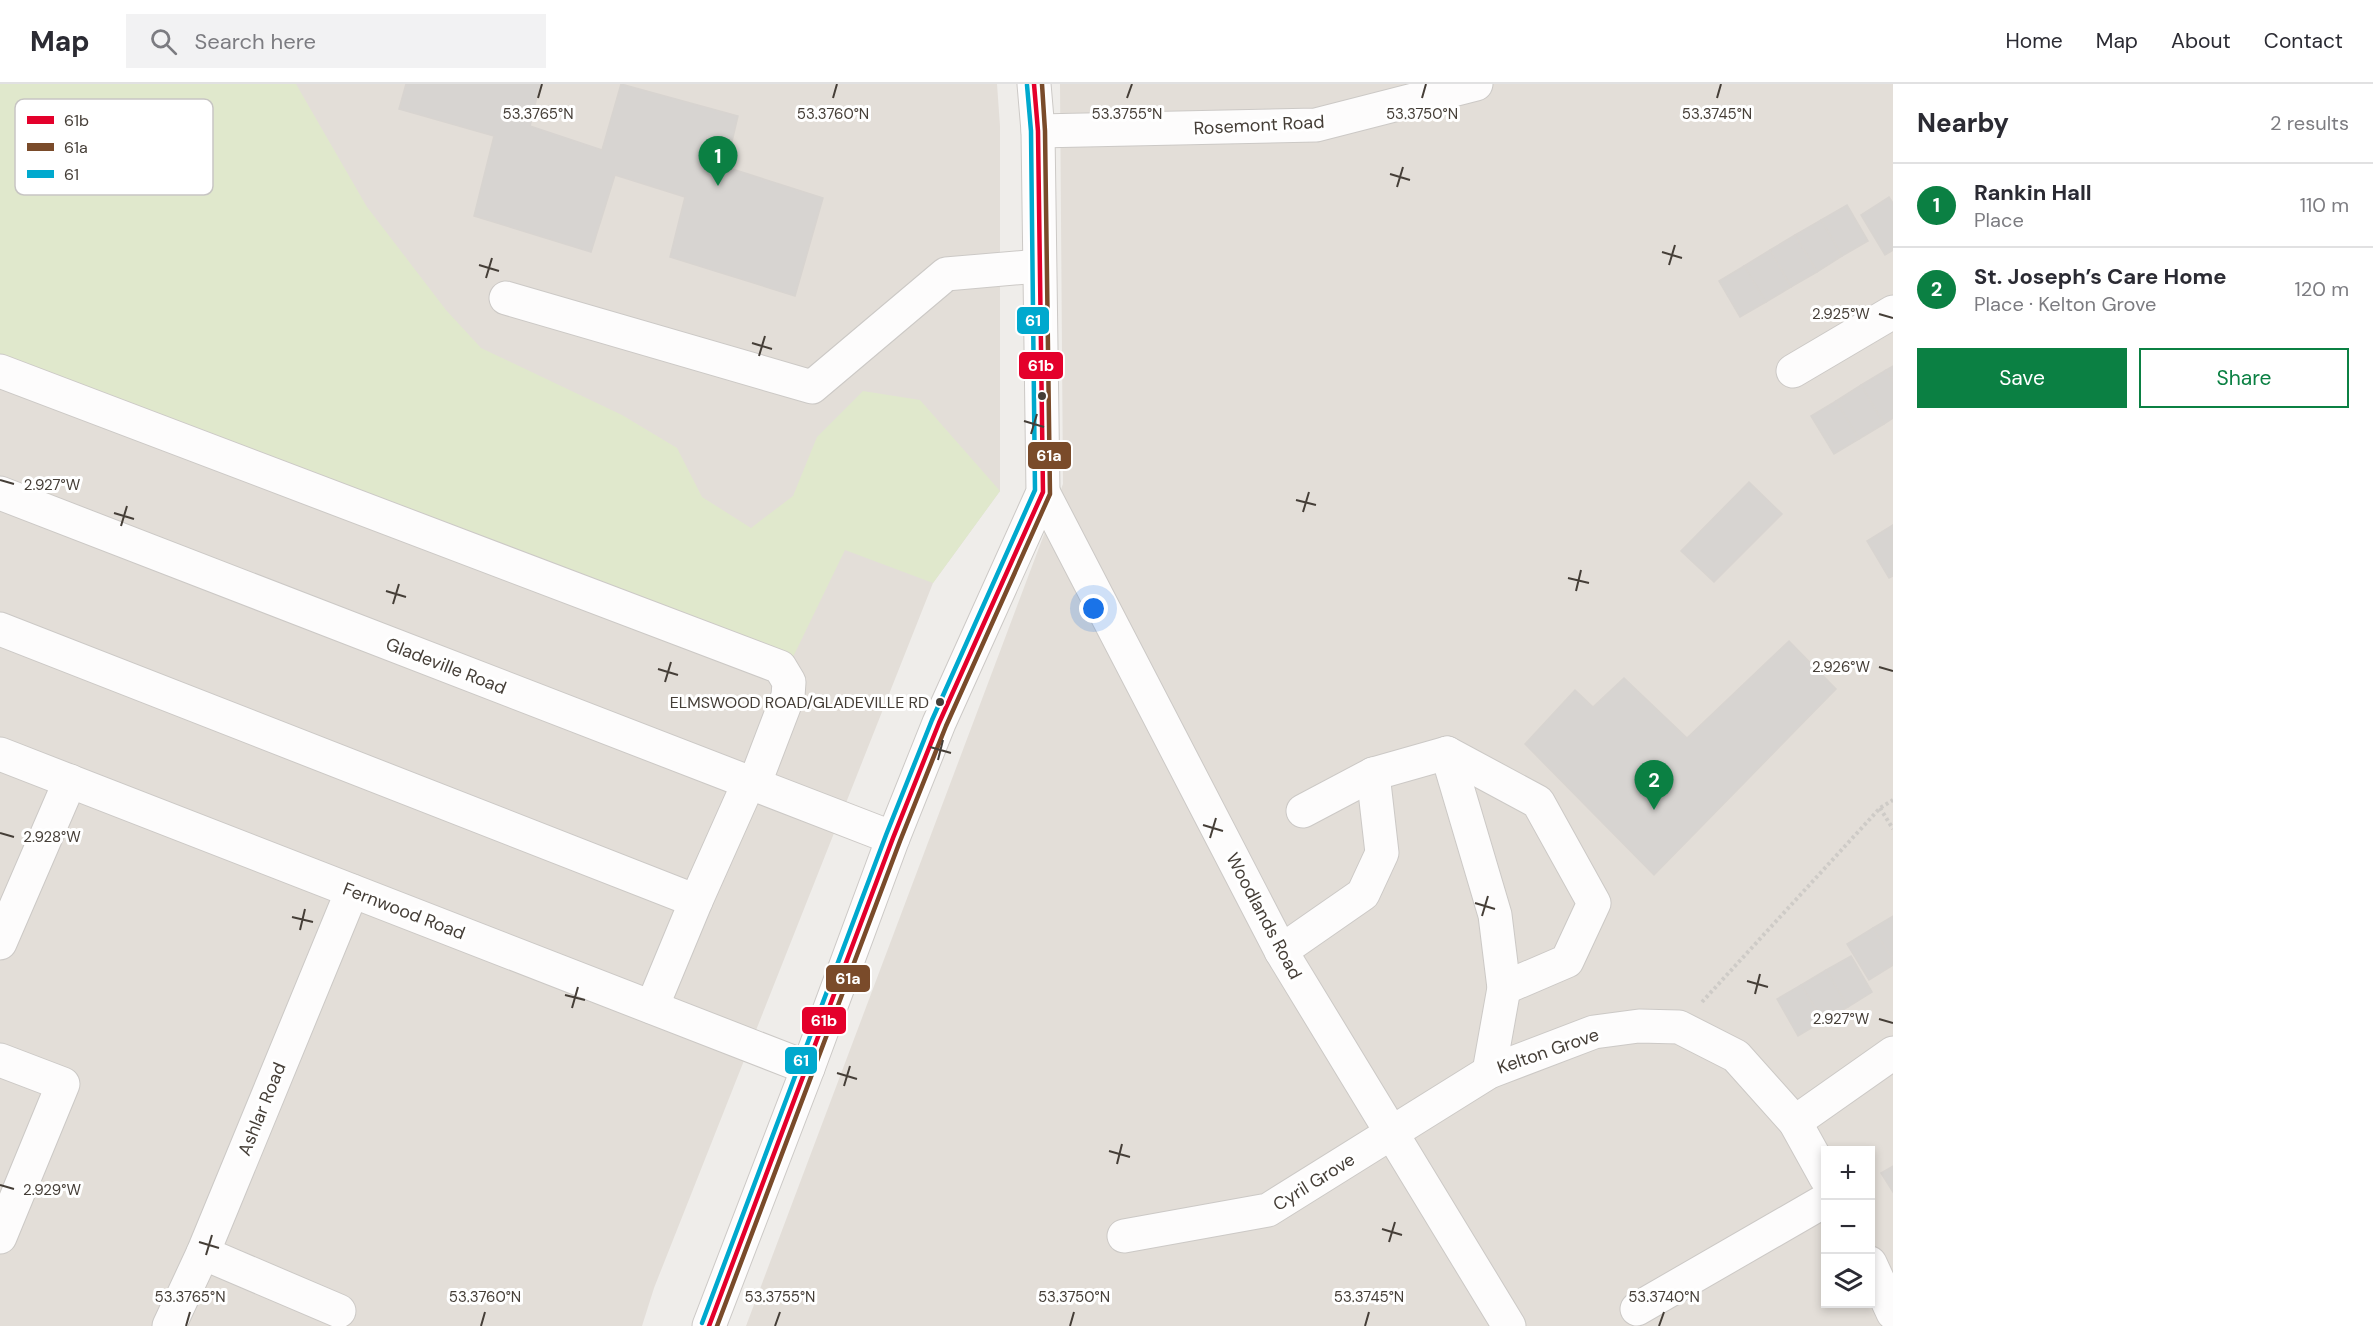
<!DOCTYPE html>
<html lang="en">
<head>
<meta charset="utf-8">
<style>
	body { margin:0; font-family:"DM Sans",sans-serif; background:#f2f2f3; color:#2b2b33 }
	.controls { position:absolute; right:18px; bottom:18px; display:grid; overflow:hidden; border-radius:0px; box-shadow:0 3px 9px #0003 }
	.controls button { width:54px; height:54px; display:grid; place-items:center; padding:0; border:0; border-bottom:2px solid #e1e1e2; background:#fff; color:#2b2b33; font:30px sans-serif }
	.you { position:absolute; left:1094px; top:525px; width:21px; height:21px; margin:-15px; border:4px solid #fff; border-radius:50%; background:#1a73e8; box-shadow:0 0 0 9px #1a73e833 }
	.badge { display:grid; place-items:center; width:39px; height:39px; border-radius:50%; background:#0b8043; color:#fff; font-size:20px; font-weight:700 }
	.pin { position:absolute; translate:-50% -50px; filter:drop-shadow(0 2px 3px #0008) }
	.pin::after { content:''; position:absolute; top:32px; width:21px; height:18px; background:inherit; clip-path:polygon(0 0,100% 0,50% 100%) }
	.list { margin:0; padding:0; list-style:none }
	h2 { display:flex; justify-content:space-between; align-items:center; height:78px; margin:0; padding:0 24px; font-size:26px }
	h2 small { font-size:20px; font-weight:400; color:#7c7c81 }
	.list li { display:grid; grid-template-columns:39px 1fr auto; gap:18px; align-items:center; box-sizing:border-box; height:84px; padding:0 24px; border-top:2px solid #e1e1e2 }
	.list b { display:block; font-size:22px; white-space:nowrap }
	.list p { margin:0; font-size:20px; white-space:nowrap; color:#7c7c81 }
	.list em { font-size:20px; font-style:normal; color:#7c7c81 }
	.actions { display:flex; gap:12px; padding:18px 24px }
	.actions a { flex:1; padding:14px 0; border:2px solid #0b8043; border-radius:0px; text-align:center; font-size:21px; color:#0b8043 }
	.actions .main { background:#0b8043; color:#fff }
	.icon { flex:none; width:33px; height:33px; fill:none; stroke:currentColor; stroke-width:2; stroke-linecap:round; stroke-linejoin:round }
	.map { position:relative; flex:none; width:1893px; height:1242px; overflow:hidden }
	header { display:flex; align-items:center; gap:36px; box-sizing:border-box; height:84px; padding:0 30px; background:#fff; border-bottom:2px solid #e1e1e2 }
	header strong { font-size:28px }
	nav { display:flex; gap:33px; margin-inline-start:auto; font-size:21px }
	.search { width:420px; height:54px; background:#f2f2f3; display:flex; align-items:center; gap:15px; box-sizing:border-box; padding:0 21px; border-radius:0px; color:#7c7c81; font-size:22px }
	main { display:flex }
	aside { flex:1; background:#fff }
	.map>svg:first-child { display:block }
</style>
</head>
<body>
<header>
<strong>Map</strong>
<div class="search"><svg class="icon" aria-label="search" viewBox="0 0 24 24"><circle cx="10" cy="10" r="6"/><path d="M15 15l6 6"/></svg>Search here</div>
<nav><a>Home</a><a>Map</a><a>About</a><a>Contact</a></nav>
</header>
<main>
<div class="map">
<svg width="1893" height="1242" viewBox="0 0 1893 1242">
	<rect width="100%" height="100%" fill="#efedea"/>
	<g fill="#e3ded8" fill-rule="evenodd">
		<polygon points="0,0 997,0 1000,42 1000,407 933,499 654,1204 642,1242 0,1242"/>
		<path d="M1060,0H1893V1242H746L1063,400ZM1826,1066H1870V1220H1826Z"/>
	</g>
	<polygon fill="#e0e8cc" points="0,0 296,0 367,123 446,226 481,264 622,331 677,364 702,413 751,444 793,412 817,353 863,307 920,316 1000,407 933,499 845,466 792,575 0,271"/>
	<g fill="#d7d4d1" stroke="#d8d4d0" stroke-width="1.5">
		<polygon points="406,0 540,0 530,42 602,66 621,0 738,32 726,83 823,114 795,212 670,173 685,113 615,91 591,168 474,132 494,52 399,25"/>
		<polygon points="1889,113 1893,119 1893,166 1885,171 1861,131"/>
		<polygon points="1847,121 1868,157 1842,172 1821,136"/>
		<polygon points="1821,136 1842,172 1817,188 1795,151"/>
		<polygon points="1795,151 1817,188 1791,203 1770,166"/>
		<polygon points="1770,166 1791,203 1766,218 1744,182"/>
		<polygon points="1744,182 1766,218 1740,233 1719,197"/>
		<polygon points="1893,282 1893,298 1886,286"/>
		<polygon points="1886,286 1893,298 1893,334 1884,340 1861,301"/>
		<polygon points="1861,301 1884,340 1859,355 1836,317"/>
		<polygon points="1836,317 1859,355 1834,370 1811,332"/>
		<polygon points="1749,398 1782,430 1714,498 1681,467"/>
		<polygon points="1893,441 1893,492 1889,494 1867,457"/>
		<polygon points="1789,557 1836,605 1654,791 1525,660 1575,606 1593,623 1624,594 1687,654"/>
		<polygon points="1893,832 1893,876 1873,844"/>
		<polygon points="1873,844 1893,876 1893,881 1869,896 1847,860"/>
		<polygon points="1851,872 1872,908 1848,923 1826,886"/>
		<polygon points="1826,886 1848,923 1823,937 1801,901"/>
		<polygon points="1801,901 1823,937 1798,952 1777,915"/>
		<polygon points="1893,1082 1893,1108 1881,1089"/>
	</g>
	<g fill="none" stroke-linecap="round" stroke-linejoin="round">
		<defs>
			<g id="minor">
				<polyline points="1038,47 1316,41 1476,0"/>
				<polyline points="506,214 812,303 946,190 1039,182"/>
				<polyline points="0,287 780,583 789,598 788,612 754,701"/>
				<polyline points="1793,287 1893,228"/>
				<polyline points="1043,408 1281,867 1509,1242"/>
				<polyline points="0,409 893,754"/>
				<polyline points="0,545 696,817 652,923"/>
				<polyline points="1447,669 1538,718 1594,819 1567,877 1504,904"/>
				<polyline points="0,670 808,984"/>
				<polyline points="1303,727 1373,690 1447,669 1495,831 1504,904 1489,988"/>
				<polyline points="696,817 749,698"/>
				<polyline points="0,859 70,697"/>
				<polyline points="1281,867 1363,810 1382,769 1373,690"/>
				<polyline points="0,976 63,1000 0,1153"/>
				<polyline points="1795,1038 1893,969"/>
				<polyline points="1124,1152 1268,1126 1489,988 1594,948 1639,942 1679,943 1736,972 1795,1038 1826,1094"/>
				<polyline points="203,1169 339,1227"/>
				<polyline points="1870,1179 1893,1229"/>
				<polyline points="1637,1225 1826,1116"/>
				<polyline points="169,1242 203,1169 352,807"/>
				<polyline points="709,1242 808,984 893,754 939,639 1043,408 1038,47 1034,0"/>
			</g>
		</defs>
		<use href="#minor" stroke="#ccc9c6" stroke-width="35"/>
		<g stroke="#cecbc7" stroke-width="4" stroke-dasharray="3 3" stroke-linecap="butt">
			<polyline points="1880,724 1893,745"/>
			<polyline points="1702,918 1880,724 1893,716"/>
		</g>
		<use href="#minor" stroke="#fdfcfc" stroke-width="33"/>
		<defs>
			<polyline id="bus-1" points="709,1242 893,754 939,639 1043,408 1038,47 1034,0"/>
			<polyline id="bus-2" points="717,1242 900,757 946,642 1050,410 1045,47 1042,0"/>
			<polyline id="bus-3" points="702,1239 886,751 932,636 1035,406 1031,47 1027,1"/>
		</defs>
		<use href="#bus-1" stroke="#fff" stroke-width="9"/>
		<use href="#bus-2" stroke="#fff" stroke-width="9"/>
		<use href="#bus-3" stroke="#fff" stroke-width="9"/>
		<use href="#bus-1" stroke="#e4002b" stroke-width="4.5"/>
		<use href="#bus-2" stroke="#7a4b2a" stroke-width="4.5"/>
		<use href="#bus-3" stroke="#00a9ce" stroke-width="4.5"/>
	</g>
	<path fill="none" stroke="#453e37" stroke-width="2" d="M538,14L542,0M833,14L837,0M1127,14L1132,0M1422,14L1426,0M1717,14L1721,0M1390,90L1410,96M1397,103L1403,83M1662,168L1682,174M479,181L499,187M1669,181L1675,161M486,194L492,174M1879,230L1893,234M752,259L772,265M759,272L765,252M1024,337L1044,343M1031,350L1037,330M0,396L14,400M1296,416L1316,421M1303,428L1309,408M114,429L134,435M121,442L127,422M1568,494L1589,499M386,507L406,513M1576,507L1581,486M393,520L399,500M1879,583L1893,587M658,585L678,591M665,598L671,578M930,663L951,669M938,676L943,656M1203,741L1223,747M0,749L14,753M1210,754L1216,734M1475,819L1495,825M1482,832L1488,812M292,833L313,838M300,846L305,825M1747,897L1768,903M1755,910L1760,890M565,911L585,916M572,924L578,903M1879,935L1893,939M837,989L857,995M844,1002L850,982M1109,1067L1130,1073M1117,1080L1122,1060M0,1101L14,1105M1382,1145L1402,1151M199,1158L219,1164M1389,1158L1395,1138M206,1171L212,1151M186,1242L190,1228M481,1242L485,1228M775,1242L780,1228M1070,1242L1074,1228M1365,1242L1369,1228M1659,1242L1664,1228"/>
	<g fill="#453e37" stroke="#fff" stroke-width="2">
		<circle cx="1042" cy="312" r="5"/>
		<circle cx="940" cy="618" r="5"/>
	</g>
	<g text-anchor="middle" stroke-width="6" stroke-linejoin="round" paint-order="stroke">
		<g font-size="16" fill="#453e37" stroke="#fff" text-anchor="end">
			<text x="929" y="624">ELMSWOOD ROAD/GLADEVILLE RD</text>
		</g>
		<g font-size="18" fill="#453e37" stroke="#fff">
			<text transform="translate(1259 41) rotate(-3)" y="6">Rosemont Road</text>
			<text transform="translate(446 582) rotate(21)" y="6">Gladeville Road</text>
			<text transform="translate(404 827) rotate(21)" y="6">Fernwood Road</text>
			<text transform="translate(1264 832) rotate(62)" y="6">Woodlands Road</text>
			<text transform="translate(1548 967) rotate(-19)" y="6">Kelton Grove</text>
			<text transform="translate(262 1025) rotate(-68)" y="6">Ashlar Road</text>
			<text transform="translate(1314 1098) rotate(-32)" y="6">Cyril Grove</text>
		</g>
	</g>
	<rect x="15" y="15" width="198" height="96" rx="9" fill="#fff" stroke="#c7c5c3" stroke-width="1.5"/>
	<rect x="27" y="32" width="27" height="8" fill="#e4002b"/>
	<rect x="27" y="59" width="27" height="8" fill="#7a4b2a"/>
	<rect x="27" y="86" width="27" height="8" fill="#00a9ce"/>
	<g font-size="16" fill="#453e37">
		<text x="64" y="42">61b</text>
		<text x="64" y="69">61a</text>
		<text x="64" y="96">61</text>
	</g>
	<g font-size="15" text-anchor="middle" fill="#453e37" stroke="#fff" stroke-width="6" stroke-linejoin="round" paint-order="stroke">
		<text x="538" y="35">53.3765°N</text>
		<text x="833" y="35">53.3760°N</text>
		<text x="1127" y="35">53.3755°N</text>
		<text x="1422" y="35">53.3750°N</text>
		<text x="1717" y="35">53.3745°N</text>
		<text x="1841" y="235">2.925°W</text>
		<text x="52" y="406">2.927°W</text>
		<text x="1841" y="588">2.926°W</text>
		<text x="52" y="758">2.928°W</text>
		<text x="1841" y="940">2.927°W</text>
		<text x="52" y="1111">2.929°W</text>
		<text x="190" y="1218">53.3765°N</text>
		<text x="485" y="1218">53.3760°N</text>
		<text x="780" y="1218">53.3755°N</text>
		<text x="1074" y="1218">53.3750°N</text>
		<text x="1369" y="1218">53.3745°N</text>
		<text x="1664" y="1218">53.3740°N</text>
	</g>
	<g stroke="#fff" stroke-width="2">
		<rect x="1016" y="222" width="34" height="29" rx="6" fill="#00a9ce"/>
		<rect x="1018" y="267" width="46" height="29" rx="6" fill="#e4002b"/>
		<rect x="1027" y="357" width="45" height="29" rx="6" fill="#7a4b2a"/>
		<rect x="825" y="880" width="46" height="29" rx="6" fill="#7a4b2a"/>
		<rect x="801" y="922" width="46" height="29" rx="6" fill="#e4002b"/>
		<rect x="784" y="962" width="34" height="29" rx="6" fill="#00a9ce"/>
	</g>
	<g font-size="16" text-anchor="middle" font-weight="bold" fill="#fff">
		<text x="1033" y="242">61</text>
		<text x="1041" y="287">61b</text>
		<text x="1049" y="377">61a</text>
		<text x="848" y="900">61a</text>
		<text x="824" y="942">61b</text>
		<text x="801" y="982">61</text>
	</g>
</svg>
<div class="controls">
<button>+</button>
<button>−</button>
<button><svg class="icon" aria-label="layers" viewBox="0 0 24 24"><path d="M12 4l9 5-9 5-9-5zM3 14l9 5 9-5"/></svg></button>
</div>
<div class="you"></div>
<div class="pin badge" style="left:718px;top:102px">1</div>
<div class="pin badge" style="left:1654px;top:726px">2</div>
</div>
<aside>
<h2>Nearby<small>2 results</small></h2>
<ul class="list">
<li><span class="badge">1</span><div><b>Rankin Hall</b><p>Place</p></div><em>110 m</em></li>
<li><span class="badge">2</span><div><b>St. Joseph’s Care Home</b><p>Place · Kelton Grove</p></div><em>120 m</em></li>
</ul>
<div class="actions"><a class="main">Save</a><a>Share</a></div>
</aside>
</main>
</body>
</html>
